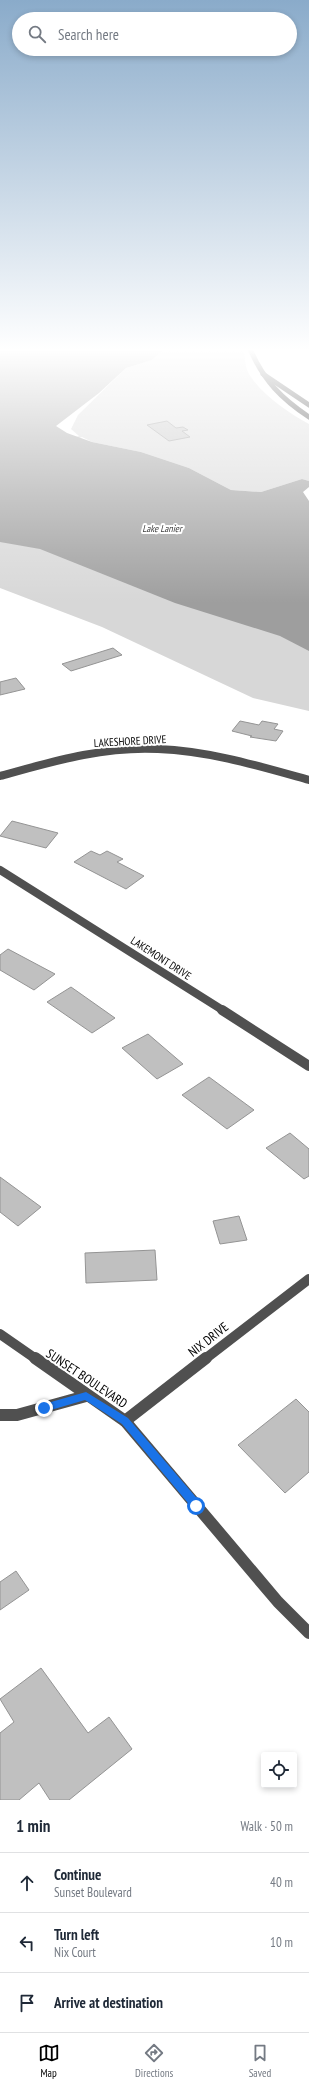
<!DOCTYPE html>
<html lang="en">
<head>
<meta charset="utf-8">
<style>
	body { margin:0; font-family:"PT Sans Narrow",sans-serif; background:#f2f2f3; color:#1f2937 }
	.controls { position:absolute; right:12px; bottom:12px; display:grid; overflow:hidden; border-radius:4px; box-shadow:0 2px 6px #0003 }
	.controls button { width:36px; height:36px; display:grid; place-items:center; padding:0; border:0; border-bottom:1px solid #e0e1e3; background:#fff; color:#1f2937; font:20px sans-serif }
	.stop { position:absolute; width:12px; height:12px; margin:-9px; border:3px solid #1a73e8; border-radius:50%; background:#fff }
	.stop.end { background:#1a73e8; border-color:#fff; box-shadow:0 1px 4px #0008 }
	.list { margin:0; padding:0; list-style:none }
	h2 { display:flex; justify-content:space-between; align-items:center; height:52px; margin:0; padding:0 16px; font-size:17px }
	h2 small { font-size:13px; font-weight:400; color:#747a83 }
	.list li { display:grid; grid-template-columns:26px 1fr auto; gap:12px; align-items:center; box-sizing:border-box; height:60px; padding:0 16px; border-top:1px solid #e0e1e3 }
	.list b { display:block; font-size:15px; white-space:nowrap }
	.list p { margin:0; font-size:13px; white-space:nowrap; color:#747a83 }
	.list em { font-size:13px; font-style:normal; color:#747a83 }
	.icon { flex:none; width:22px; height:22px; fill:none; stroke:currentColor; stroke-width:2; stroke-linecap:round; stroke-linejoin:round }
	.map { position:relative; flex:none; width:309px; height:1800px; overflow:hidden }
	.search { position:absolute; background:#fff; box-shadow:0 2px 6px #0003; left:12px; right:12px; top:12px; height:44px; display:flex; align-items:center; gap:10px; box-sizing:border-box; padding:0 14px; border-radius:22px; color:#747a83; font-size:15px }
	.sheet { height:232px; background:#fff }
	nav { display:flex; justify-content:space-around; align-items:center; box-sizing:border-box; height:56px; border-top:1px solid #e0e1e3; background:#fff; font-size:11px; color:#747a83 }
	nav a { display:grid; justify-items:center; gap:2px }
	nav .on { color:#000 }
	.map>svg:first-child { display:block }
</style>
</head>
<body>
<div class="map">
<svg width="309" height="1800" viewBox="0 0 309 1800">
	<rect width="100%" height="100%" fill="#fff"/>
	<g fill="#d7d7d7">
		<path d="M162,351H244C245,358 245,366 248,372C259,393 289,413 309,424V481L302,479L261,492L231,490L189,468L141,452L92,442L82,437L56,446L53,445L79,436L71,429L78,415L126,368L152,360Z"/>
		<polygon points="0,535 309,635 309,711 253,698 102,627 0,588"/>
	</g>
	<polygon fill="#9e9e9e" points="0,351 162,351 152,360 126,368 99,393 56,426 67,433 92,442 141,452 189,468 231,490 261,492 302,479 309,481 309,487 303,492 309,501 309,651 280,636 175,603 40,549 0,542"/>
	<g fill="#c0c0c0" stroke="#949494">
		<polygon points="167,421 176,428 183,427 188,430 182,431 190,437 169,441 147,425"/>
		<polygon points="113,648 122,655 71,671 62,664"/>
		<polygon points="16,678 25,689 0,695 0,682"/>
		<polygon points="240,721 259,725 262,721 278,724 274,729 283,731 276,741 250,737 252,736 232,731"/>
		<polygon points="12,821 58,833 46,848 0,836"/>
		<polygon points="91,851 100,855 107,851 123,859 117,862 144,876 126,889 74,862"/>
		<polygon points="8,949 55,974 34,990 0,970 0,955"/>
		<polygon points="71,987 115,1018 92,1033 47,1002"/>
		<polygon points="148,1034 183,1064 157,1079 122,1048"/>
		<polygon points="209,1077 254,1110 227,1129 182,1095"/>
		<polygon points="290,1133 309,1149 309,1176 304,1179 266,1148"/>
		<polygon points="0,1177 41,1207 18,1226 0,1212"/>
		<polygon points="239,1216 247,1240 220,1244 213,1221"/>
		<polygon points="155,1250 157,1280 86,1283 85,1253"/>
		<polygon points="296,1399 309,1412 309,1472 285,1493 238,1445"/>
		<polygon points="16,1571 29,1590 0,1610 0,1582"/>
		<polygon points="41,1668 88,1733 109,1717 132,1749 69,1800 50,1800 39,1783 19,1800 0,1800 0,1733 14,1722 0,1699"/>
	</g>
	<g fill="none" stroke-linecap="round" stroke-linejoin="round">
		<g stroke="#505050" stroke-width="8">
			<path d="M0,776C51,762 104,746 158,749C210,751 259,766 309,780"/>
			<polyline points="0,870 224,1011"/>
		</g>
		<g stroke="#505050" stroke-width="10">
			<polyline points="222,1010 309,1066"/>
			<polyline points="0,1334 36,1359"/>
			<polyline points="205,1359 309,1279"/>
		</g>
		<g stroke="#505050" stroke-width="12">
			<polyline points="35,1358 125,1421 278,1602 309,1633"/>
			<polyline points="0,1415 17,1415 86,1396"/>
			<polyline points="125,1421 206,1358"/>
		</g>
		<g stroke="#1d1d1d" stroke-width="5">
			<path d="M251,351C264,381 282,399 309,417"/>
			<polyline points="263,374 309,405"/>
		</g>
	</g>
	<linearGradient id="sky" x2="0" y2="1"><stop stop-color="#8aabca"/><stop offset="0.58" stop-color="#fff"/><stop offset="1" stop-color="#fff" stop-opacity="0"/></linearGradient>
	<rect width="309" height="603" fill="url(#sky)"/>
	<polygon fill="#1a73e8" points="86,1392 128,1418 200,1502 200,1509 193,1509 122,1424 85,1400 44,1412 40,1408 44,1404"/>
	<g text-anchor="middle" stroke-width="4" stroke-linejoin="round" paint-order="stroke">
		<g font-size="10" font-style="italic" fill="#3f3f3f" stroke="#fff">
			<text x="162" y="532">Lake Lanier</text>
		</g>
		<g font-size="11" fill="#000" stroke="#fff">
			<text transform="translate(130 741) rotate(-3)" y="4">LAKESHORE DRIVE</text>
			<text transform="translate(161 958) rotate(33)" y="4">LAKEMONT DRIVE</text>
		</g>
		<g font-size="13" fill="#000" stroke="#fff">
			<text transform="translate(208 1339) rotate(-38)" y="5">NIX DRIVE</text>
			<text transform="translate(87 1378) rotate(34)" y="5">SUNSET BOULEVARD</text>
		</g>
	</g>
</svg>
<div class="controls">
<button><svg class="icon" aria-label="locate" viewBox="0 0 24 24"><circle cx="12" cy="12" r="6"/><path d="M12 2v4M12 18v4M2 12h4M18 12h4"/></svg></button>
</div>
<div class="stop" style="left:196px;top:1506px"></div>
<div class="stop end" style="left:44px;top:1408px"></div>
<div class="search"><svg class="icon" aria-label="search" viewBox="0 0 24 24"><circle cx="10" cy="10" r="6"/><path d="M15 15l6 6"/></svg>Search here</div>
</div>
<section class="sheet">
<h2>1 min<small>Walk · 50 m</small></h2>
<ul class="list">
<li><svg class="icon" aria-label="ahead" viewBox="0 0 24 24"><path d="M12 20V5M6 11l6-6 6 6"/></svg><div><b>Continue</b><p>Sunset Boulevard</p></div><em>40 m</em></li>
<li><svg class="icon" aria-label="left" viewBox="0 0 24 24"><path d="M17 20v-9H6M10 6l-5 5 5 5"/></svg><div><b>Turn left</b><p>Nix Court</p></div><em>10 m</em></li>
<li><svg class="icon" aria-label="arrive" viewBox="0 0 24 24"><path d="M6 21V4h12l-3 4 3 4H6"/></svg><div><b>Arrive at destination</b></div></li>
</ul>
</section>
<nav>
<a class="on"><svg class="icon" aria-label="map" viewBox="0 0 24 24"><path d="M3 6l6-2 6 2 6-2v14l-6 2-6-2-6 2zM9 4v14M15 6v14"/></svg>Map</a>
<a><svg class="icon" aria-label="directions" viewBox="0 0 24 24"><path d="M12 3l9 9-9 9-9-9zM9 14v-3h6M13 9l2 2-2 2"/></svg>Directions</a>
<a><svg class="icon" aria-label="saved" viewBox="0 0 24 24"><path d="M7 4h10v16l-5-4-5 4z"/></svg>Saved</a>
</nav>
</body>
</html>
